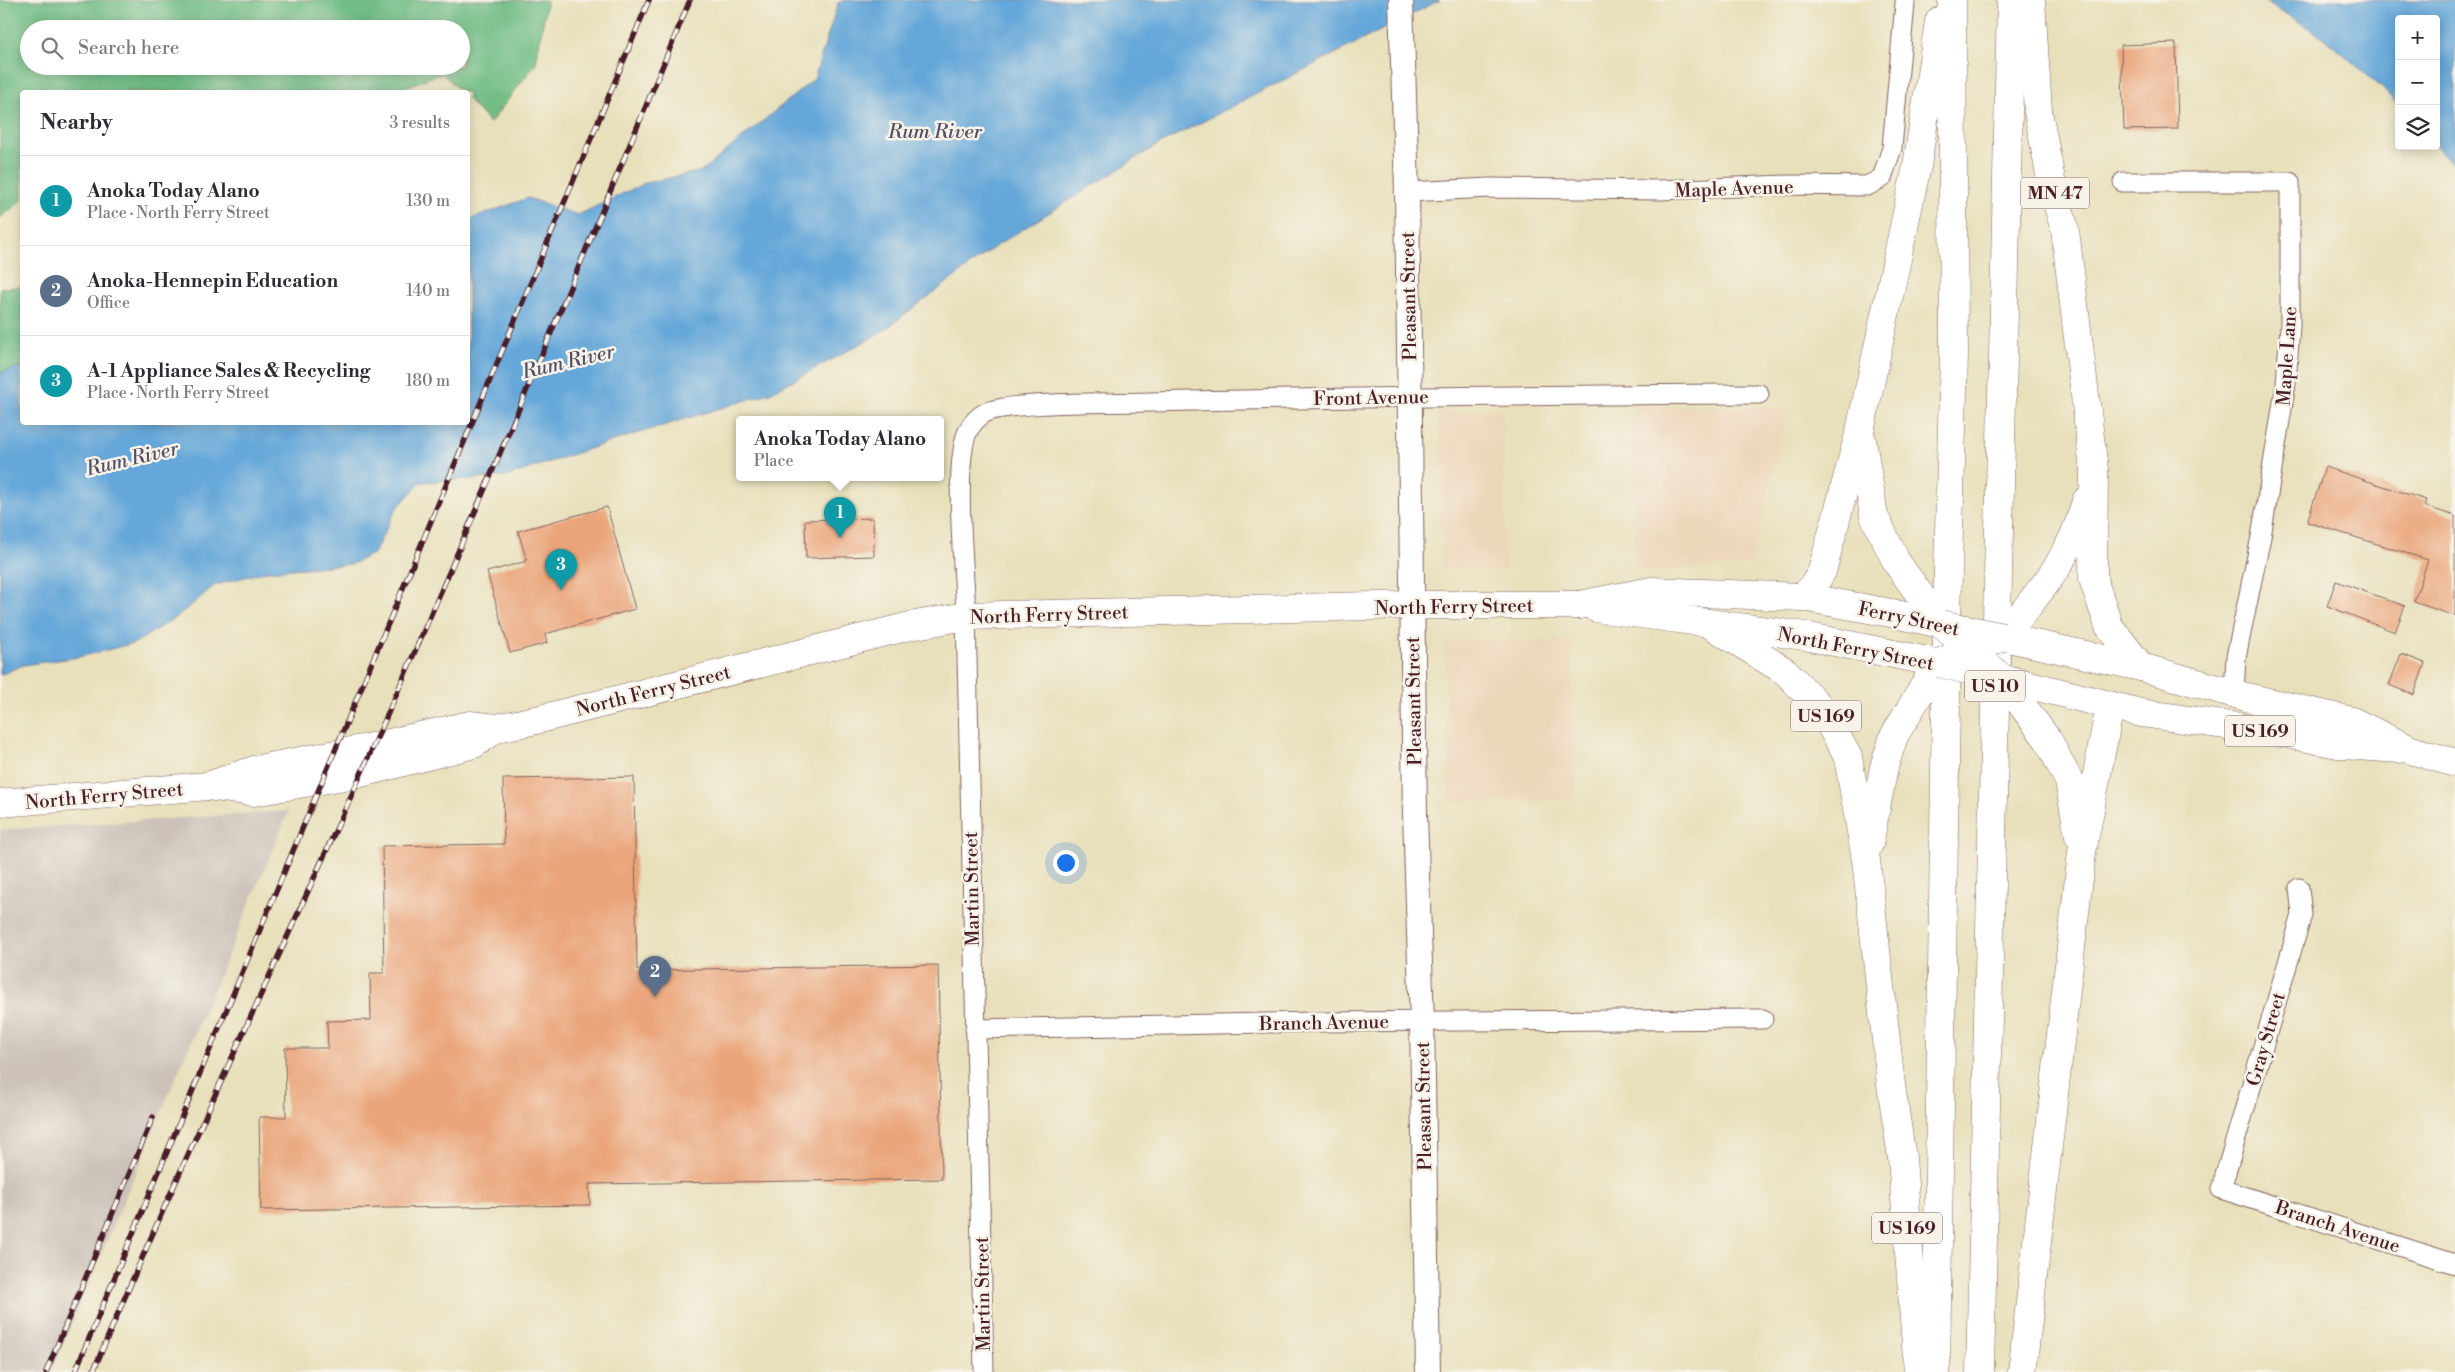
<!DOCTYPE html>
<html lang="en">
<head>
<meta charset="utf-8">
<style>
	body { margin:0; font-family:"Libre Bodoni",serif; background:#f2f2f3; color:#2b2b33 }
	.controls { position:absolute; right:15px; top:15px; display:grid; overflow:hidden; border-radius:5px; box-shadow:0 2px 12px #0003 }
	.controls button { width:45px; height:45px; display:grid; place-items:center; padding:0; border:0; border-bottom:1px solid #e1e1e2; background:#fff; color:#2b2b33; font:25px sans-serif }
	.you { position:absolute; left:1065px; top:862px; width:18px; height:18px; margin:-12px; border:4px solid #fff; border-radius:50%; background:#1a73e8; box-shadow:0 0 0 8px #1a73e833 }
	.badge { display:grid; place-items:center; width:32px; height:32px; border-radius:50%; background:#1f6fb2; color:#fff; font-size:16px; font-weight:700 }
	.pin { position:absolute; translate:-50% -41px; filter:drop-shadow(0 1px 2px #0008) }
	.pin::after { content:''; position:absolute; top:26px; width:18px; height:15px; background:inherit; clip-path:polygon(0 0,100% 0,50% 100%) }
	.popup { position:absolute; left:736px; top:416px; width:208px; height:65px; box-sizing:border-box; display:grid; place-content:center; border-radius:5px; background:#fff; filter:drop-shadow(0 1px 4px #0005); font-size:16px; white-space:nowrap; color:#7c7c81 }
	.popup b { font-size:19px; color:#2b2b33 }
	.popup::after { content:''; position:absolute; left:50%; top:100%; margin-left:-10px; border:10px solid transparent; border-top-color:#fff }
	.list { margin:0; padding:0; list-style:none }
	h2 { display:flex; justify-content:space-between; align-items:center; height:65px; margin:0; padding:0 20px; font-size:21px }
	h2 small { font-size:16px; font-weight:400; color:#7c7c81 }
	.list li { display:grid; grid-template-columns:32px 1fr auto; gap:15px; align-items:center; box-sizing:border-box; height:90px; padding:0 20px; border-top:1px solid #e1e1e2 }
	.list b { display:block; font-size:19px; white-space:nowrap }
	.list p { margin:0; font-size:16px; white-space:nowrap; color:#7c7c81 }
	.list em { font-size:16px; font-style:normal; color:#7c7c81 }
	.icon { flex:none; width:28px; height:28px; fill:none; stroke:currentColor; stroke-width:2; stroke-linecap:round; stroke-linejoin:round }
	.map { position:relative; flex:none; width:2455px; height:1372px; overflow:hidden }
	.search { position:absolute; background:#fff; box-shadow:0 2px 12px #0003; left:20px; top:20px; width:450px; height:55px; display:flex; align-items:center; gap:12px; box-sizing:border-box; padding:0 18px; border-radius:28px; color:#7c7c81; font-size:19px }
	.panel { position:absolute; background:#fff; box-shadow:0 2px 12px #0003; left:20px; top:90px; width:450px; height:335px; border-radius:5px }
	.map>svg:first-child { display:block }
</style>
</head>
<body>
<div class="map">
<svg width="2455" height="1372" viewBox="0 0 2455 1372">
	<rect width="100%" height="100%" fill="#f7f3e8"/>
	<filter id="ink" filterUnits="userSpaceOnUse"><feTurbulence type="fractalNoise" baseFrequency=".02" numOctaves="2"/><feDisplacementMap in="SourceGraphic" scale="10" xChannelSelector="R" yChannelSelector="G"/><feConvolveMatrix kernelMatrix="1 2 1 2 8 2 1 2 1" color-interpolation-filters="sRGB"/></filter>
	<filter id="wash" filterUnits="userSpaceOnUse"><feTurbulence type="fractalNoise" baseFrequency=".0096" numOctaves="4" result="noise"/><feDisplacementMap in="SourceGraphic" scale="20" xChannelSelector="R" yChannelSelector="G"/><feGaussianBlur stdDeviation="1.12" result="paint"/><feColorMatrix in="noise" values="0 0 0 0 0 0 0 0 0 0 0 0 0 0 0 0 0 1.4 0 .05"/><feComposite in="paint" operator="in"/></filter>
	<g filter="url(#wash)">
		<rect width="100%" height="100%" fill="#e8e0bb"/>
		<g fill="#edd7bb">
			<polygon points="1633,407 1788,407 1751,565 1633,571"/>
			<polygon points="1503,409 1506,570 1442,569 1439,412"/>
			<polygon points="1445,640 1571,641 1576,801 1449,801"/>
		</g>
		<polygon fill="#ccc2b9" points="289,811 51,1372 0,1372 0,830"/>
		<g fill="#71bd85" stroke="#5e6e58" fill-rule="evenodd">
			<path d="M0,0H547L536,63L490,123L468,100V92H461L442,73L392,92H22V200L0,218ZM29,29H461V66H29Z"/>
			<polygon points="22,287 22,366 0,373 0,288"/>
		</g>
		<g fill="#65a7d9" stroke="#586382">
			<polygon points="845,0 1440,0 1159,144 996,246 880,333 770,393 619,439 505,477 421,482 396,509 374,553 352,564 267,571 215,585 179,615 135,643 79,657 23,665 0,675 0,373 22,366 22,422 468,422 468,220 528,198 578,215 645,183 702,171 814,79 838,3"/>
			<polygon points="2264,0 2455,0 2455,167 2436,146 2436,19 2399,19 2399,106 2382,88 2326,39"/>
		</g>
		<g id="blocks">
			<g fill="#eaa479">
				<polygon points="2176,43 2178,129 2124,130 2121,45"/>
				<polygon points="2325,467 2426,500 2424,506 2455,516 2455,616 2414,602 2428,560 2307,522"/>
				<polygon points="607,507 635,609 545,634 547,643 510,653 487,572 527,561 518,531"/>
				<polygon points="873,518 874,556 806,558 805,520"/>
				<polygon points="2336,581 2405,606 2395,632 2327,606"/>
				<polygon points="2401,654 2425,663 2414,695 2389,685"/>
				<polygon points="634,777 637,970 938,965 942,1179 589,1184 590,1205 261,1210 259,1117 286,1117 285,1048 328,1048 327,1021 371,1020 370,973 384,973 382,846 504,844 503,779"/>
			</g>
		</g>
	</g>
	<g filter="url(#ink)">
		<use href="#blocks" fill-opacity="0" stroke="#81635d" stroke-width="1"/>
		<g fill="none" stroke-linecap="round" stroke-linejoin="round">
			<defs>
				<g id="minor">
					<polyline points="2123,182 2290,182 2290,326 2286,384 2261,537 2236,657 2234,693"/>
					<polyline points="1407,192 1490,188 1659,190 1788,185 1867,186 1882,178 1892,148 1905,3"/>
					<polyline points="2299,888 2302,915 2221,1189 2455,1264"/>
					<polyline points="975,1029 1319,1022 1763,1019"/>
					<path d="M984,1372L966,616C965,577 952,458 969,429C972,424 978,417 983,414C1000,401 1122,403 1150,402C1353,397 1556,395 1759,394"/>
				</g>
				<polyline id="tertiary" points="1401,0 1407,192 1415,815 1422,1022 1428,1372"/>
				<g id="secondary">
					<polyline points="208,786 254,770 372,747 470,725 497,728 536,720 910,626 966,616 1411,605 1579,605"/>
					<polyline points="0,803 208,786 254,792 361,773 474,744 497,728"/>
				</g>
				<g id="trunk">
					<polyline points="1579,605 1651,591 1802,597 1891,613 1941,624"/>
					<polyline points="1596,608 1805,636 1938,663"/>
					<polyline points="2003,637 2141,667 2246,697 2352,721 2411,750 2455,763"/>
					<polyline points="2002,678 2141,713 2287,734 2343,745 2400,749"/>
				</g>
				<g id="motorway">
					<polyline points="2031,0 2038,111 2052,185 2065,230 2094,470 2093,579 2109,626 2141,667"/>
					<polyline points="1862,440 1874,516 1897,563 1941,624"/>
					<polyline points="1802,597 1812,588 1822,571 1860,431 1917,166 1939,21"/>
					<polyline points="1708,623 1786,672 1821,708 1848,757 1866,860 1891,1085 1902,1158 1918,1372"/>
					<path d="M2003,637C2039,592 2071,559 2086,501"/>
					<polyline points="2002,678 2048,740 2069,781 2079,836"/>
					<polyline points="1869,844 1884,767 1894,736 1938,663"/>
					<polyline points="1936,1372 1948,567 1954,354 1952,0"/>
					<polyline points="1980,1372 2011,0"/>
					<polyline points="2022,1372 2082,852 2110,706"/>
				</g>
			</defs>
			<use href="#minor" stroke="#81635d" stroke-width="21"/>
			<use href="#tertiary" stroke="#81635d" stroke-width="26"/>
			<use href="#secondary" stroke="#81635d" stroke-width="29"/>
			<use href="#trunk" stroke="#81635d" stroke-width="29"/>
			<use href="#motorway" stroke="#81635d" stroke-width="29"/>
			<use href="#minor" stroke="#fff" stroke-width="19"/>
			<use href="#tertiary" stroke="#fff" stroke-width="24"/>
			<use href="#secondary" stroke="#fff" stroke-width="28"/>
			<use href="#trunk" stroke="#fff" stroke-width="28"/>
			<use href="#motorway" stroke="#fff" stroke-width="28"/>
			<defs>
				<g id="rail">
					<polyline points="46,1372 153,1117"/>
					<polyline points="75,1372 649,0"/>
					<path d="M93,1372C185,1153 289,938 385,720C490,481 590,241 690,0"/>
				</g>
			</defs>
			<use href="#rail" stroke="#4a1f2b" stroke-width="5.5"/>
			<use href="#rail" stroke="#f7f3e8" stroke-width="4" stroke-dasharray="11" stroke-linecap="butt"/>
			<defs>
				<g id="trunk-bridge">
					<polyline points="1941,624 2003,637"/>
					<polyline points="1938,663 2002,678"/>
				</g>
				<g id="motorway-bridge">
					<polyline points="1941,624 2002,678"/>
					<polyline points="1938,663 2003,637"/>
				</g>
			</defs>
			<use href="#trunk-bridge" stroke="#81635d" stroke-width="29" stroke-linecap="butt"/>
			<use href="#motorway-bridge" stroke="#81635d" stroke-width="29" stroke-linecap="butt"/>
			<use href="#trunk-bridge" stroke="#fff" stroke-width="28"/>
			<use href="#motorway-bridge" stroke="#fff" stroke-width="28"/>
		</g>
	</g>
	<g text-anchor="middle" stroke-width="5" stroke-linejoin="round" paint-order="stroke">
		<g fill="#f7f3e8" stroke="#7e5f64" stroke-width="1">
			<rect x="2021" y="177.5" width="68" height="31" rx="4"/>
			<rect x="1965" y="670.5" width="60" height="31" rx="4"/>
			<rect x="1791" y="700.5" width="70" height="31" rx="4"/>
			<rect x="2225" y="715.5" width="70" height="31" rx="4"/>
			<rect x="1872" y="1212.5" width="70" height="31" rx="4"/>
		</g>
		<g font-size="18" font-weight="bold" fill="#4a1f2b">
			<text x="2055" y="199">MN 47</text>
			<text x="1995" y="692">US 10</text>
			<text x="1826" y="722">US 169</text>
			<text x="2260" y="737">US 169</text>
			<text x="1907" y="1234">US 169</text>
		</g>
		<g font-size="19" fill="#4a1f2b" stroke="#f7f3e8">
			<text transform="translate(1734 188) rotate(-2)" y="7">Maple Avenue</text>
			<text transform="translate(1408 296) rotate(-91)" y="7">Pleasant Street</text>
			<text transform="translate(2286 356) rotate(-86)" y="7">Maple Lane</text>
			<text transform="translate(1371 397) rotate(-1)" y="7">Front Avenue</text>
			<text transform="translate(1454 606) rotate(-1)" y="7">North Ferry Street</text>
			<text transform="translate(1049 614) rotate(-2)" y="7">North Ferry Street</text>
			<text transform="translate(1909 618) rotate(12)" y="7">Ferry Street</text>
			<text transform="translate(1856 648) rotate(11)" y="7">North Ferry Street</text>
			<text transform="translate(653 690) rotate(-14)" y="7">North Ferry Street</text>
			<text transform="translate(1413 701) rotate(-91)" y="7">Pleasant Street</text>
			<text transform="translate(104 795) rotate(-5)" y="7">North Ferry Street</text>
			<text transform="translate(971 889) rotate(-91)" y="7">Martin Street</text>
			<text transform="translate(1324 1022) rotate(-1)" y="7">Branch Avenue</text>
			<text transform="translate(2265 1039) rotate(-74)" y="7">Gray Street</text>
			<text transform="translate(1423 1106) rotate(-91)" y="7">Pleasant Street</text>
			<text transform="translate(2338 1226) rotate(18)" y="7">Branch Avenue</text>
			<text transform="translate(982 1294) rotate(-91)" y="7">Martin Street</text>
		</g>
		<g font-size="20" font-style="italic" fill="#534f68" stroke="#f7f3e8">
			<text x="935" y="138">Rum River</text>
			<text transform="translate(568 361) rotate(-13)" y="7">Rum River</text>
			<text transform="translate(132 458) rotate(-13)" y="7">Rum River</text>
		</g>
	</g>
</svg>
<div class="controls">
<button>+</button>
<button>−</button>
<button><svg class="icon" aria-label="layers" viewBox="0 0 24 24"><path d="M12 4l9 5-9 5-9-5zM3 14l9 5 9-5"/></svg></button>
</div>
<div class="you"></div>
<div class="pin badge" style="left:840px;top:538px;background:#0f9aa8">1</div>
<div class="popup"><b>Anoka Today Alano</b>Place</div>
<div class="pin badge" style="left:655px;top:997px;background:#5c6f8a">2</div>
<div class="pin badge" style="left:561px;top:590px;background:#0f9aa8">3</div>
<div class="search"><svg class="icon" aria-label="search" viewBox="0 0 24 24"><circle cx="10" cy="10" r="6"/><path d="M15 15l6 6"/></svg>Search here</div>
<section class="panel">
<h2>Nearby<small>3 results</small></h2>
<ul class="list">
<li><span class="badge" style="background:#0f9aa8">1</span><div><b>Anoka Today Alano</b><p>Place · North Ferry Street</p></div><em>130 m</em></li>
<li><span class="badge" style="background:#5c6f8a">2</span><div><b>Anoka-Hennepin Education</b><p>Office</p></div><em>140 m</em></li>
<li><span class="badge" style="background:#0f9aa8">3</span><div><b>A-1 Appliance Sales &amp; Recycling</b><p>Place · North Ferry Street</p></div><em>180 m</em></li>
</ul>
</section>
</div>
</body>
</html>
